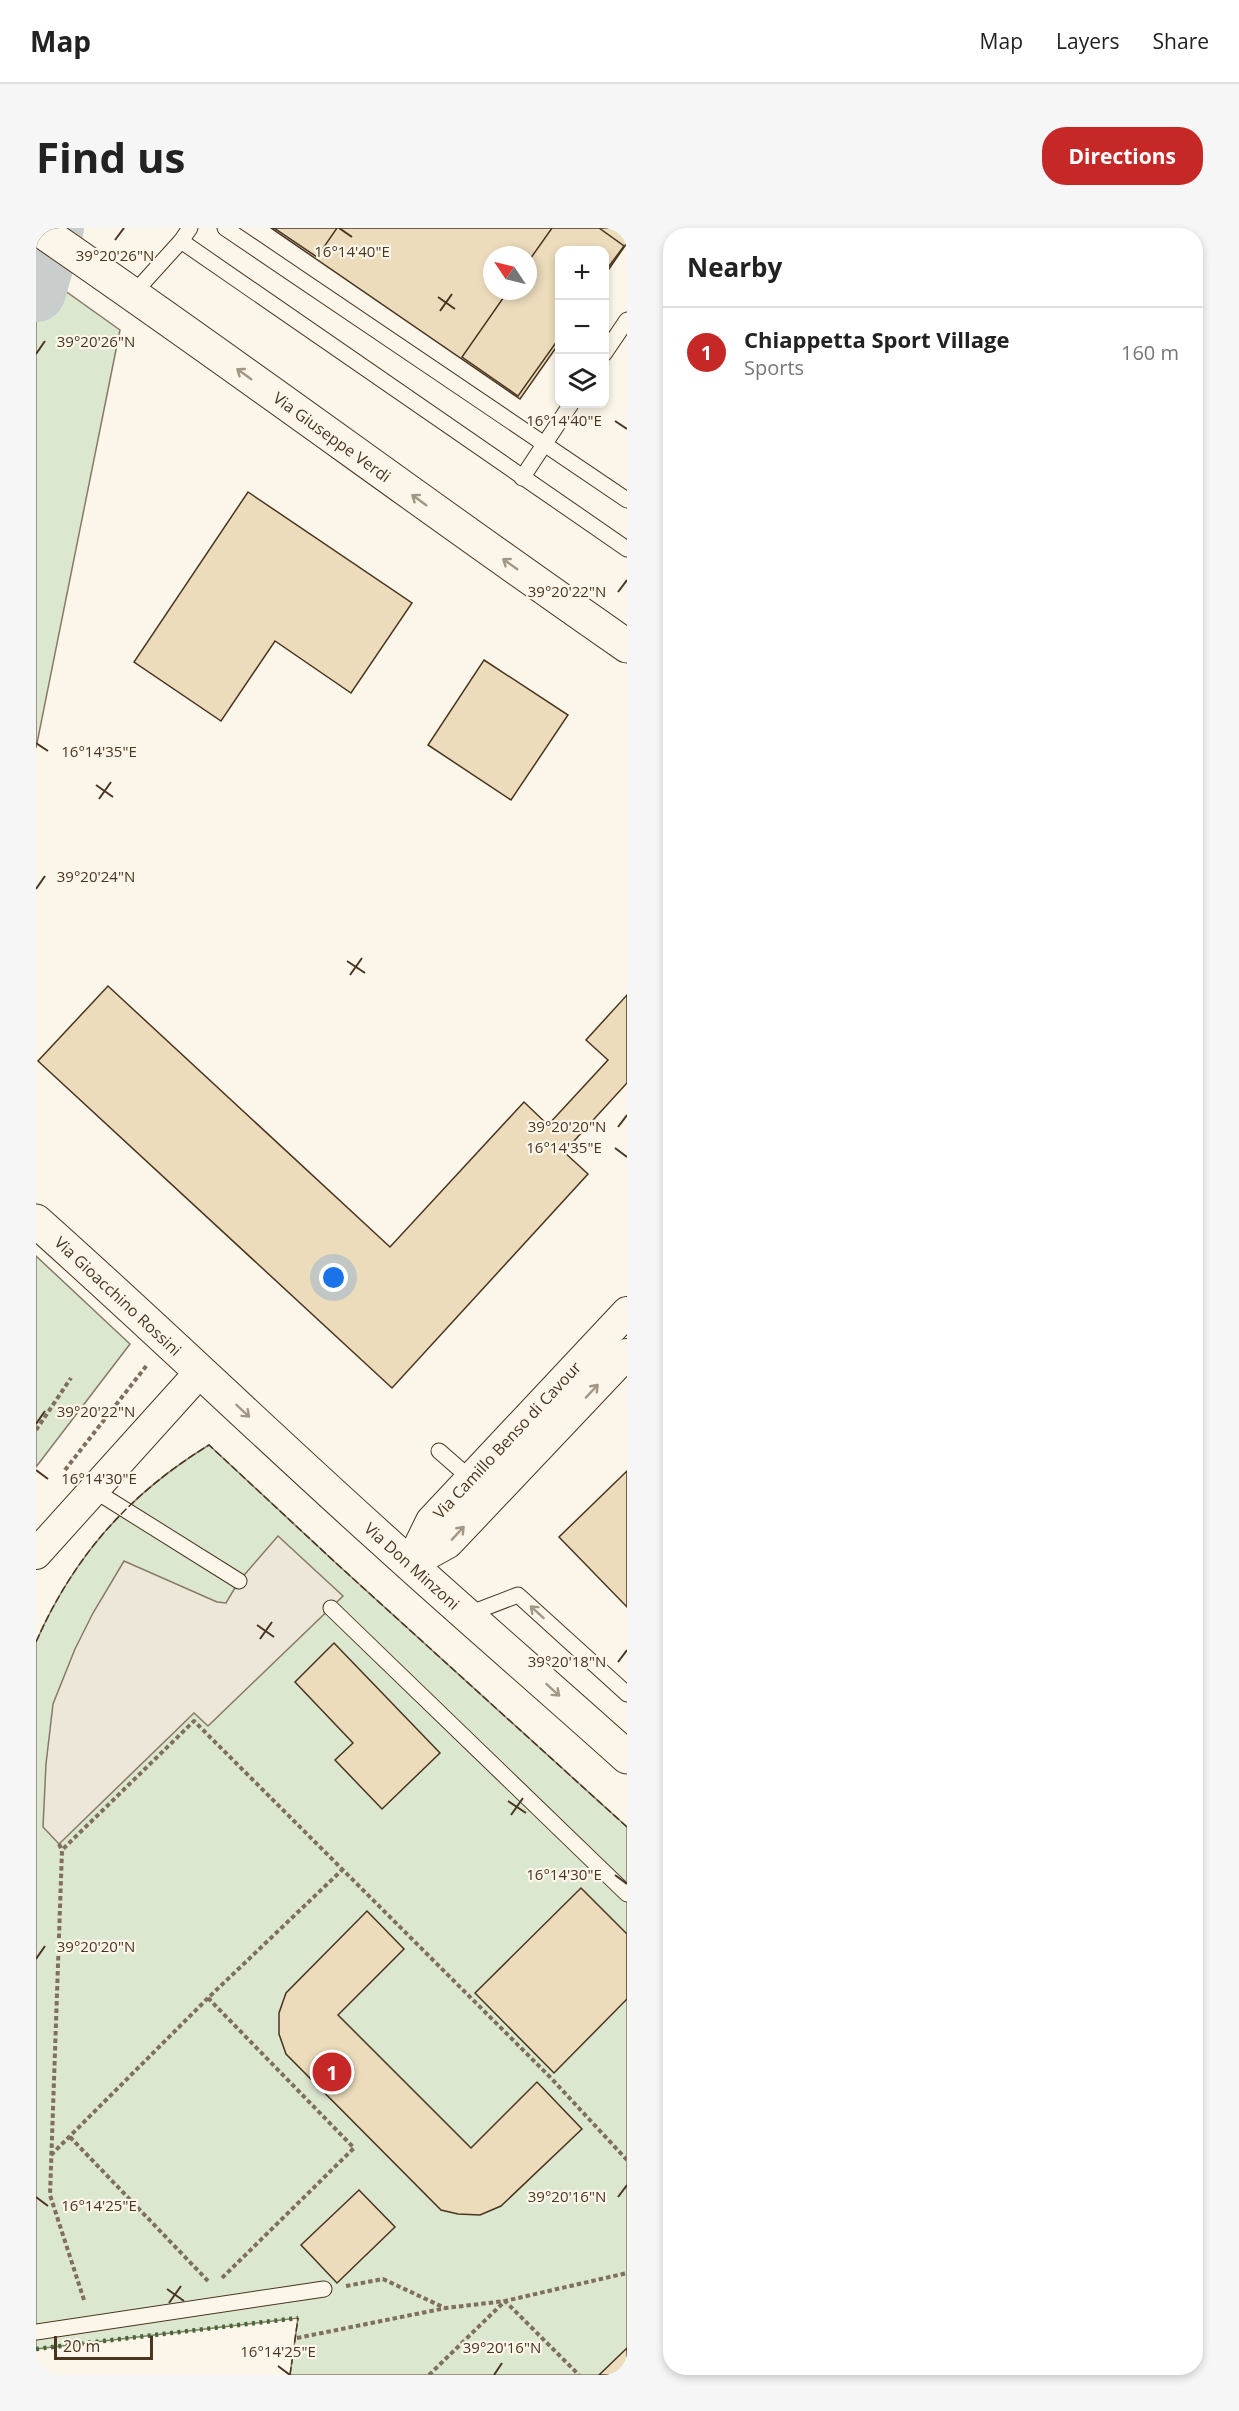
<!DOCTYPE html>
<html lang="en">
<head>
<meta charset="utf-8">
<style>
	body { margin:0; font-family:"Open Sans",sans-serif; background:#f6f6f6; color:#222 }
	.controls { position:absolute; right:18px; top:18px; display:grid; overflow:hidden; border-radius:12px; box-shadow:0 3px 9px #0003 }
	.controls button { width:54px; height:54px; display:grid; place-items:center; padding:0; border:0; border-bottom:2px solid #e0e0e0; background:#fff; color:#222; font:30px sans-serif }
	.compass { position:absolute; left:447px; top:18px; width:54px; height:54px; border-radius:50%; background:#fff; box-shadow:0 3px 9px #0003; rotate:305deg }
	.scale { position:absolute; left:18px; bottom:15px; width:99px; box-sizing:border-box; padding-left:6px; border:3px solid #4a3520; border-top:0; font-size:16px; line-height:21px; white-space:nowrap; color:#4a3520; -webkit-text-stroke:4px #fbf6e9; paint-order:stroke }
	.you { position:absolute; left:298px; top:1050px; width:21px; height:21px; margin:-15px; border:4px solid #fff; border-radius:50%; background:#1a73e8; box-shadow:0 0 0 9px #1a73e833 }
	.badge { display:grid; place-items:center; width:39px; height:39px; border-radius:50%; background:#c62828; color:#fff; font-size:20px; font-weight:700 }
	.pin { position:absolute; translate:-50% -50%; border:3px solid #fff; box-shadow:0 2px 6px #0006 }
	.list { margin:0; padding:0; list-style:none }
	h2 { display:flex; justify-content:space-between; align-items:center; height:78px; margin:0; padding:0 24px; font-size:26px }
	h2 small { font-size:20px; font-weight:400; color:#767676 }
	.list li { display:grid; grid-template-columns:39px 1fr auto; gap:18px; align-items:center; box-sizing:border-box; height:90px; padding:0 24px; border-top:2px solid #e0e0e0 }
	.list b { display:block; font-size:22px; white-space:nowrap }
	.list p { margin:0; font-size:20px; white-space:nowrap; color:#767676 }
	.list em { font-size:20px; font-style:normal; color:#767676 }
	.icon { flex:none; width:33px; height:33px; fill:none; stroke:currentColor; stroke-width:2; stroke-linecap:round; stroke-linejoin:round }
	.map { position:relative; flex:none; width:591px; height:2147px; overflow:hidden; border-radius:24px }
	header { display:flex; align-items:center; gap:36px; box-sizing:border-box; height:84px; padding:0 30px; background:#fff; border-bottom:2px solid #e0e0e0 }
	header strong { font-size:28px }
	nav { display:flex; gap:33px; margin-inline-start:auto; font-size:21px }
	.intro { display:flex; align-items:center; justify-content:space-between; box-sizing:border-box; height:144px; padding:0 36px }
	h1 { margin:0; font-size:42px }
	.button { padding:15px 27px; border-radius:24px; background:#c62828; color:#fff; font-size:21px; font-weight:700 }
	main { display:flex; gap:36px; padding:0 36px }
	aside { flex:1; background:#fff; border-radius:24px; box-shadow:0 3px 9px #0003 }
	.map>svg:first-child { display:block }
</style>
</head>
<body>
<header>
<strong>Map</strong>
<nav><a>Map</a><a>Layers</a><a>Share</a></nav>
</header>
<div class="intro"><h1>Find us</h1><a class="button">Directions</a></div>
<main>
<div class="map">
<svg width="591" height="2147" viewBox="0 0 591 2147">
	<rect width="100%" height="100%" fill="#fbf6e9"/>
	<g fill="#dce7d0" stroke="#887966" stroke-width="1.5">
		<polygon points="0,42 84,102 0,520"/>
		<polygon points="0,1028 94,1116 0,1239"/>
		<path d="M173,1217L301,1336L591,1599V2147H254L262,2090L0,2121V1414C38,1328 93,1266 173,1217Z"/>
	</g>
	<polygon fill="#ede7d9" stroke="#887966" stroke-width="1.5" points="242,1308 307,1368 172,1498 158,1485 23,1616 7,1599 10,1536 17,1476 39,1421 57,1385 88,1333 181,1374 190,1375 203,1353"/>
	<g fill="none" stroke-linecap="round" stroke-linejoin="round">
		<polyline stroke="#c9cecd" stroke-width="60" points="0,64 18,0"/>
	</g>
	<g fill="#ecdcbc" stroke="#4a3520" stroke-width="1.5" fill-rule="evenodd">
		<path d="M235,0H591V15L568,48V22H524V114L484,171ZM456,27H492V63H456Z"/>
		<polygon points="238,0 301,0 281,29"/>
		<polygon points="516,0 563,0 588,18 568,45 568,22 524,22 524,109 482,168 426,129 472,63 492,63 492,34"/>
		<polygon points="212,264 376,375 315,465 239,413 185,493 98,434"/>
		<polygon points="448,432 532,487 475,572 392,517"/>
		<polygon points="72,758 354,1019 488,874 512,897 572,832 550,812 591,767 591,855 528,924 552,946 356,1160 2,833"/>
		<polygon points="591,1243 591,1379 523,1309"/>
		<polygon points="298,1415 404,1525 346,1581 299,1532 317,1515 259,1454"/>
		<polygon points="545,1660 591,1706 591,1771 518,1845 439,1765"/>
		<polygon points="331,1683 368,1721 302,1787 435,1920 501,1854 546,1901 465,1978 444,1987 422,1986 405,1982 250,1826 243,1806 243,1785 250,1765"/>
		<polygon points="323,1962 359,1999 301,2055 265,2017"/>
		<polygon points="591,2120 591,2147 563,2147"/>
	</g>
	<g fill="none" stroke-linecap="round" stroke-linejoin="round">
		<defs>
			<g id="service">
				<polyline points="189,0 591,272"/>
				<polyline points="145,13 591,321"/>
				<polyline points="97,66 145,13 154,0"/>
				<polyline points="568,126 591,92"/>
				<polyline points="486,250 535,176"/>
				<polyline points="403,1223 435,1251"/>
				<polyline points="56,1261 203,1353"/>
				<polyline points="295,1380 591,1666"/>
				<polyline points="430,1387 482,1367 591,1466"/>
				<polyline points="0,2104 288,2061"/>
			</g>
			<g id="minor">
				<polyline points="0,1326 164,1144"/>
				<polyline points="374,1336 395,1293 591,1084"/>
				<polyline points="374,1336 412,1315 591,1126"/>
			</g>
			<g id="primary">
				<path d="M1,0C200,136 393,281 591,418"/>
				<path d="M0,993C117,1097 230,1207 347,1312C427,1385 510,1456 591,1529"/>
			</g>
		</defs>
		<use href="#service" stroke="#4a3520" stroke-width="17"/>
		<use href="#minor" stroke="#4a3520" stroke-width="32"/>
		<use href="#primary" stroke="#4a3520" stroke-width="35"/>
		<g stroke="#7f6f5c" stroke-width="4" stroke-dasharray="4.5 3" stroke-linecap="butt">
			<polyline points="0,1202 35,1150"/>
			<polyline points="29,1242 111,1137"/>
			<polyline points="23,1616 26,1622"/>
			<polyline points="172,1770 318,1920 186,2050"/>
			<polyline points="34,1909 172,2053"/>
			<polyline points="15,1927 172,1770 306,1642"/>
			<polyline points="310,2058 347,2051 409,2080"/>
			<polyline points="48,2072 14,1967 26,1622 158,1493 514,1849 591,1932"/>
			<polyline points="261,2110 410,2080 469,2073 591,2045"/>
			<polyline points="393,2147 469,2073 543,2147"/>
		</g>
		<use href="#service" stroke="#fbf6e9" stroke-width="15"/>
		<use href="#minor" stroke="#fbf6e9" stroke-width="30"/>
		<use href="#primary" stroke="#fbf6e9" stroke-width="33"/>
		<polyline stroke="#436837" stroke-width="4.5" stroke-dasharray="3 4.5" stroke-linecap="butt" points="0,2121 262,2090"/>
		<g stroke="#4a3520" stroke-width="1.5" stroke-dasharray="8 3" stroke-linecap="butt">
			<path d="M0,1414C38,1328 93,1266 173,1217L301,1336L591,1599"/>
			<polyline points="254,2147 262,2090"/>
		</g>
	</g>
	<defs><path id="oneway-shaft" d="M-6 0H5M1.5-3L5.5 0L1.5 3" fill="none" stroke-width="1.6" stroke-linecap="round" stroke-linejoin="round" transform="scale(1.5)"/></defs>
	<g stroke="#a29684">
		<use href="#oneway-shaft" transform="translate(208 146) rotate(-144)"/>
		<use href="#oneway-shaft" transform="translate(383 272) rotate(-144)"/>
		<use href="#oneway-shaft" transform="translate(474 336) rotate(-145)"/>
		<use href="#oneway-shaft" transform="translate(556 1163) rotate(-47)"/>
		<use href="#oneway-shaft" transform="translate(207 1183) rotate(43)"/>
		<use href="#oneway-shaft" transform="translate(422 1305) rotate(-47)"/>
		<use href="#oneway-shaft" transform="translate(501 1384) rotate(-138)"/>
		<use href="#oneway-shaft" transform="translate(517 1462) rotate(42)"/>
	</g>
	<path fill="none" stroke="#4a3520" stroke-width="2" d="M303,0L316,9M79,12L88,0M402,69L419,81M404,83L416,66M0,126L9,113M579,193L591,201M582,364L591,352M0,515L12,523M60,557L77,569M63,571L75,554M0,661L9,648M311,733L329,745M314,747L326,730M582,899L591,887M579,920L591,929M0,1196L9,1183M0,1242L12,1251M221,1397L238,1409M224,1411L236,1394M582,1434L591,1422M472,1573L490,1585M475,1587L487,1570M579,1647L591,1656M0,1731L9,1718M0,1969L12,1978M582,1969L591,1957M131,2061L148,2073M133,2075L145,2058M242,2138L254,2147M458,2147L466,2135"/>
	<g text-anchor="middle" stroke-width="4.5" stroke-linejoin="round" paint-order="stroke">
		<g font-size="16" fill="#4a3520" stroke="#fbf6e9">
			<text transform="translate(296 209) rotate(36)" y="6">Via Giuseppe Verdi</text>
			<text transform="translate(82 1068) rotate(43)" y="6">Via Gioacchino Rossini</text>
			<text transform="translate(471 1212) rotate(-47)" y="6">Via Camillo Benso di Cavour</text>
			<text transform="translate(376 1338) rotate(42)" y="6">Via Don Minzoni</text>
		</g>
	</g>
	<g font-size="15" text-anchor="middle" fill="#4a3520" stroke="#fbf6e9" stroke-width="4.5" stroke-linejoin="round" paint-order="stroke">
		<text x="316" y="29">16°14'40"E</text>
		<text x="79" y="33">39°20'26"N</text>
		<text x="60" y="119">39°20'26"N</text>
		<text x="528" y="198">16°14'40"E</text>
		<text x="531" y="369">39°20'22"N</text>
		<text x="63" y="529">16°14'35"E</text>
		<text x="60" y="654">39°20'24"N</text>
		<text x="531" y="904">39°20'20"N</text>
		<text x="528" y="925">16°14'35"E</text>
		<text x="60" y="1189">39°20'22"N</text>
		<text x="63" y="1256">16°14'30"E</text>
		<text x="531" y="1439">39°20'18"N</text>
		<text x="528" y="1652">16°14'30"E</text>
		<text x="60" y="1724">39°20'20"N</text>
		<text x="531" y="1974">39°20'16"N</text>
		<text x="63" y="1983">16°14'25"E</text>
		<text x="466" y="2125">39°20'16"N</text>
		<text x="242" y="2129">16°14'25"E</text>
	</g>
</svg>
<div class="controls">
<button>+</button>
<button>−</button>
<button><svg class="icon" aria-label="layers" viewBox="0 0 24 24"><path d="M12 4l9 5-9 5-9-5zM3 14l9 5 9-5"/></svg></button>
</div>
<svg class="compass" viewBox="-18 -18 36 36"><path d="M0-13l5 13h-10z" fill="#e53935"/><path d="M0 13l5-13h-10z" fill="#767676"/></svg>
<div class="scale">20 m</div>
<div class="you"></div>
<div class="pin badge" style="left:296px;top:1844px">1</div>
</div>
<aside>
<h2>Nearby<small></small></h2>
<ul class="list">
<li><span class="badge">1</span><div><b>Chiappetta Sport Village</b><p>Sports</p></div><em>160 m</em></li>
</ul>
</aside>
</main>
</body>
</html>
